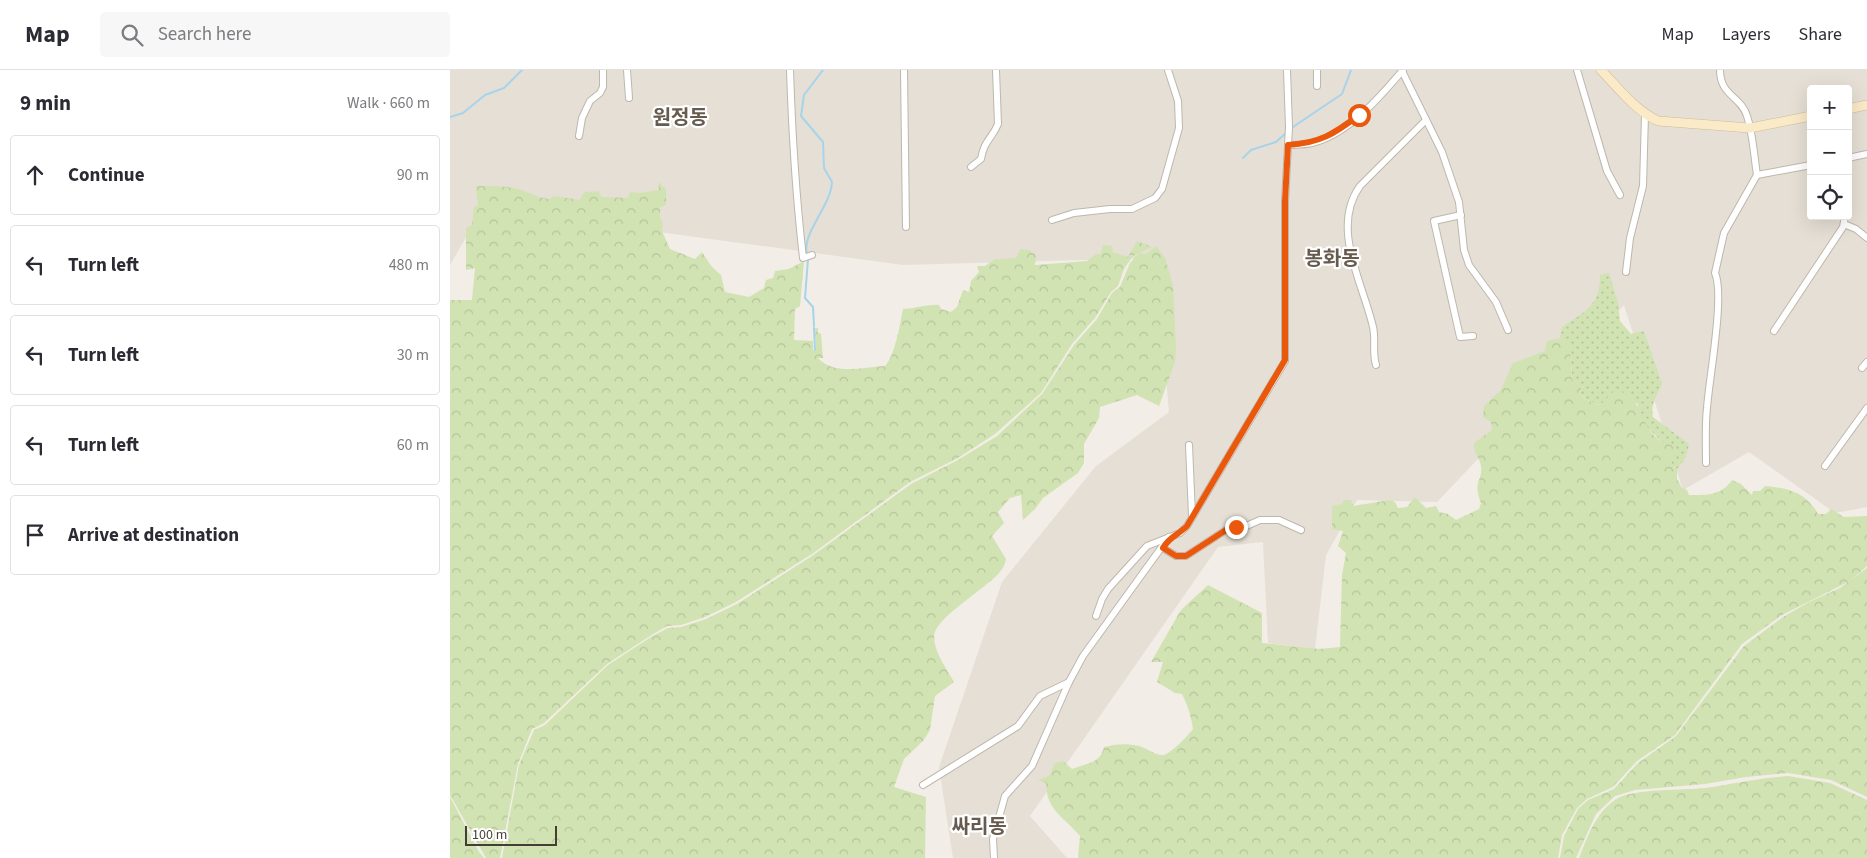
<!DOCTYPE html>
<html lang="en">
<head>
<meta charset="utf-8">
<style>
	body { margin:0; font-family:"Source Sans 3","Noto Sans KR",sans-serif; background:#f7f7f7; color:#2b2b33 }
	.controls { position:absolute; right:15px; top:15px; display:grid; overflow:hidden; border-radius:5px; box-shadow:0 5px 20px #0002 }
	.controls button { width:45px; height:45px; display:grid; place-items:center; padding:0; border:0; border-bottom:1px solid #e1e1e2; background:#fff; color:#2b2b33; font:25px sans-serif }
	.scale { position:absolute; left:15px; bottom:12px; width:92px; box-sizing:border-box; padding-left:5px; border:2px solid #443e36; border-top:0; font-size:14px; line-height:18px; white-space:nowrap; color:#443e36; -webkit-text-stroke:4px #fff; paint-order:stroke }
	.stop { position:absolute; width:15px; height:15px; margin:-11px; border:4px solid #ea580c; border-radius:50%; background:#fff }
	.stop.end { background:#ea580c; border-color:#fff; box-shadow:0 1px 5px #0008 }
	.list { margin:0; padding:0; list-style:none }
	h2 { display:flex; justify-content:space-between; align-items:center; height:65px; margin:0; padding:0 20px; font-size:21px }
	h2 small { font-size:16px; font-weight:400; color:#7c7c81 }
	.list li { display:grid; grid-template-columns:32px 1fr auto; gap:15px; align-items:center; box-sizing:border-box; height:80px; margin:0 10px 10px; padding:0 10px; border:1px solid #e1e1e2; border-radius:5px }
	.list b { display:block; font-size:19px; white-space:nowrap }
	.list em { font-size:16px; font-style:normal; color:#7c7c81 }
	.icon { flex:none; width:28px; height:28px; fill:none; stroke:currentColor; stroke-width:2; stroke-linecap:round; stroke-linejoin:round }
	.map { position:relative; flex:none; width:1417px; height:788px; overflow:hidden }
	header { display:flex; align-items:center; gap:30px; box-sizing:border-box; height:70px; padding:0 25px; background:#fff; border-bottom:1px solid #e1e1e2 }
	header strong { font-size:24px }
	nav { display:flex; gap:28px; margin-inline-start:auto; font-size:18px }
	.search { width:350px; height:45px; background:#f7f7f7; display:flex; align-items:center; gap:12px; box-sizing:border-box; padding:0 18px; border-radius:5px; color:#7c7c81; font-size:19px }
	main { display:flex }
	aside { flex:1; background:#fff }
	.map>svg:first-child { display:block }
</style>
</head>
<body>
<header>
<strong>Map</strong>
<div class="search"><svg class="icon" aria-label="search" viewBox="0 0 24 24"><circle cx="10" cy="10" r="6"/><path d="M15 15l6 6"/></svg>Search here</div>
<nav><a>Map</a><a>Layers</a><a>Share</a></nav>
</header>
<main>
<aside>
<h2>9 min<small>Walk · 660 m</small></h2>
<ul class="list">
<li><svg class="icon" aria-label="ahead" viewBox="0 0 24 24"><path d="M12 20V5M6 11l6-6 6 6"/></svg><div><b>Continue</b></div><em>90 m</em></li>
<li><svg class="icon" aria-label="left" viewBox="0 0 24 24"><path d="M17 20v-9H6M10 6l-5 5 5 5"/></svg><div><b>Turn left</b></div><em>480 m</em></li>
<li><svg class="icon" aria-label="left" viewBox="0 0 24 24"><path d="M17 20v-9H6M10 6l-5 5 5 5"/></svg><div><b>Turn left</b></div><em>30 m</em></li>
<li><svg class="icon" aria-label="left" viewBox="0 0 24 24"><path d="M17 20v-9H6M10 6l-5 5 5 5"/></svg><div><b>Turn left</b></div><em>60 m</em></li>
<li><svg class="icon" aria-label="arrive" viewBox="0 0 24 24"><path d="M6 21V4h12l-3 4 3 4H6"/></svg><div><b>Arrive at destination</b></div></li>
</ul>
</aside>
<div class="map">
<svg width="1417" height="788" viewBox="0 0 1417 788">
	<defs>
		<pattern id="grass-dots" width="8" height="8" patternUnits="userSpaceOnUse" patternTransform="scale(1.25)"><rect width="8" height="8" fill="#d1e3b2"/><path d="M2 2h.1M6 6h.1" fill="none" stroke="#b5c49a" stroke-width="1.8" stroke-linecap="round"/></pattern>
		<pattern id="forest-crowns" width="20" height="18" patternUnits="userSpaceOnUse" patternTransform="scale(1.25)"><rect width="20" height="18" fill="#d1e3b2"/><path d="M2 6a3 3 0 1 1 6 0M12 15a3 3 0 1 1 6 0" fill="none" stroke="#b5c49a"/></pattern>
	</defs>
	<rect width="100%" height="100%" fill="#f2ede6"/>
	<path fill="#e5dfd5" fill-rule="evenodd" d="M0,0H1417V437L1385,443L1299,382L1233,420L1174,235L987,432L907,430L876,485L865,579L818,573L813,472L768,477L580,746L617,788H503L489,697L552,512L646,396L719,342L706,188L453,195L33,138L0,195ZM1361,19H1398V146H1361Z"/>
	<path fill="url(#grass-dots)" d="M1159,203L1168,233L1170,251L1181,264L1194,261L1212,314C1207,325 1200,335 1203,347L1239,374L1236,387L1227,399L1221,395L1213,373L1194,354L1187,333L1155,332L1148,335L1135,329L1129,323L1133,317L1122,310L1120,274L1110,268L1112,257C1135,241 1150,237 1150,205Z"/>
	<g fill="url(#forest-crowns)">
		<path d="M208,112L216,119V135L210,137V149L213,152L212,161L220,179L245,189L252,182L262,197L271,205L275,222L299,227L314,218L316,210L323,208L325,201L339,199L354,191L350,236L345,239L344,270L363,271V280L366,281L365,258H368V263L371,264L373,288H368C384,306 413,297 435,296C445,286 450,254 453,239C465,239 477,234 489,235L491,239L501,242L507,237L513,220L519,222L521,211L529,202L527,196H535L545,189L566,188L570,179L579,180L586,185L585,195L637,191L646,184H651L653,175L662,176L663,182L678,187L687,171L702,177L683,186L674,199L668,216L661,222L645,248L622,274L591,323L545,364L508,388L460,412L362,484L286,532L255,547L231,555L217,556L200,566L157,594L94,653L82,659L68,694L50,788H36L0,725V230H22L25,198L16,200V158L22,155L24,137L28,135L26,116C42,116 58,115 74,121C85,125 86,127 100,129L104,126L130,130L134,122L149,121L150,125L152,127L178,128L180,122L190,123L209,120Z"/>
		<path d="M706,176L715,188L723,215L726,276L725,292L709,336L687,325L650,337L649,348L634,374V393L628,403L593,428L585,439L573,450L571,425L560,428L548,442L554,453L542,466L556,489C554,500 547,506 538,513C526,524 485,550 484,566C484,582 496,598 504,612L485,626L480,660L473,671L454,689L444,717L476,727L475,788H52L69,695L84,660L95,655L158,595L201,567L218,558L231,557L256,549L287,534L362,486L461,414L508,390L547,366L592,324L624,275L647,249L662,223L670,217L680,193L689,183L696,184Z"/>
		<path d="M1110,268L1120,274L1122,310L1133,316L1129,323L1135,329L1148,335L1155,332L1159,325L1166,320C1200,329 1186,366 1222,375L1225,383L1221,395L1227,399V409L1232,418L1237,420L1239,425C1257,425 1271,426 1282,410L1291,414L1302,425L1303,421H1310L1315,416C1337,418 1356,422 1368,444H1376L1381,439L1394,447L1417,446V496L1400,511L1332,545L1292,574L1225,665L1187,691L1163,717L1137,729L1127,738L1112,765L1108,788H628L630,766C614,747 596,740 596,713L588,710L599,706L605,693L613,691L622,699C637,693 650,694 654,677C665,674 677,673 689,676C697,678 706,686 714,685C721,683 738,666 743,659C741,646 738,636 732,624L725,623L707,612L713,592H701L731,540L758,515L812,543V573L869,579L890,577L892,505L896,483L888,476L893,461L882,459V436L892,434L894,430H901L903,436L940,430L945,432L948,438L957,437L965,427L976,438L986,436L989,442L998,444L1006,450L1029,439L1031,433C1022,410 1033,412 1031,396C1030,388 1023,383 1024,373L1042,360L1041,352L1033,347L1034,336L1051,320L1063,293L1095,281L1097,271Z"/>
		<polygon points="1417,498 1417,727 1381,710 1338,703 1296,707 1255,714 1185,720 1165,726 1146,744 1126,788 1110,788 1114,766 1128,739 1138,730 1164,719 1188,693 1226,666 1294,576 1333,547 1359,532 1390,518"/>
		<path d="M1338,706L1380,713L1417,730V788H1129C1138,766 1146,741 1168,728C1185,719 1233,720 1255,718C1282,714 1309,708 1338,706Z"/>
		<polygon points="0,727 29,782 34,788 0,788"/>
	</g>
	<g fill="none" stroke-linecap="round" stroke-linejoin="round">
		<g stroke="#a7d4ea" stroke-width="2">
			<polyline points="0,47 13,43 35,25 54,18 72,0"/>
			<polyline points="840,59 892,24 901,0"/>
			<polyline points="793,88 801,80 826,72 837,62"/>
			<path d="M357,184C351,164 381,136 382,112L374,98L373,72L351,46L354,25L373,0"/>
			<polyline points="358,189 355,228 363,237 364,256"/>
			<polyline points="364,258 365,280"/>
		</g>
		<defs>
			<g id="street">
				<polyline points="177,0 179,28"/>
				<path d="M340,0C342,63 346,126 353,188L362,185"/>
				<polyline points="454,0 456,157"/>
				<polyline points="1127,0 1157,101 1170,125"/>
				<path d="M1270,0C1270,26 1291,26 1297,46C1303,64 1304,86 1307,105L1361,95"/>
				<polyline points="952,1 992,82 1009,132 1014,180 1019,195 1046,232 1058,260"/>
				<polyline points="867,16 867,0"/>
				<polyline points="129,66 132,48 140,31 150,23 153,17 153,0"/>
				<path d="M838,75C847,75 857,75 866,72C901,61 930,27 953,0"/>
				<polyline points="1398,88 1417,84"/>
				<path d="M521,97L531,89C534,70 542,69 548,54L546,0"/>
				<polyline points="1011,145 984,151 1010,267 1023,266"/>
				<polyline points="602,150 624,143 660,139 682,139 705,128 712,119 729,58 728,31 718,0"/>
				<polyline points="1394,154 1406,159 1417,168"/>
				<polyline points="1176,202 1180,168 1193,116 1195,45"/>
				<polyline points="1324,261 1393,157 1395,146"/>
				<path d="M926,295C922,282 926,270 923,257C913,213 880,158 910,116L976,50"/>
				<polyline points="1412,298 1417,292"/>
				<polyline points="739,375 742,446"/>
				<path d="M1256,393C1256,375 1255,356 1257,338C1259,309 1275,225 1265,203L1274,163L1307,105"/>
				<polyline points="1375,396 1417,338"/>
				<polyline points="713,478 726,486 736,486 779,458 792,458 810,450 829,450 851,460"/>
				<polyline points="646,546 652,529 658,519 697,476 730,463 737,456 835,291 835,131 839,57 837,0"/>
				<polyline points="473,715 568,656 590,626 619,612"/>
				<polyline points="544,788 543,769 555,726 582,696 619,612 633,586 719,467"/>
			</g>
			<g id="secondary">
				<path d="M1151,0C1169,19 1185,40 1208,51L1300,58L1361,46"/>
				<polyline points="1398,39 1417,35"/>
			</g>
		</defs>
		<use href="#street" stroke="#bfb7ad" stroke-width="8"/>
		<use href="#secondary" stroke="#cebc99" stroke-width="10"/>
		<use href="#street" stroke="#fff" stroke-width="6"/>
		<use href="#secondary" stroke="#faeac8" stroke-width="9"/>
	</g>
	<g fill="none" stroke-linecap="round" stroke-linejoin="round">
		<path stroke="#ea580c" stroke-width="6" d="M786,457L779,458L736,486H726L713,478C719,467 728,465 737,456L835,290V131L838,75C870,73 884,64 909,45"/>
	</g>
	<g text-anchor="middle" stroke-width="4.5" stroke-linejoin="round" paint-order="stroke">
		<g font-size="20" font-weight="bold" fill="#665b4e" stroke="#fff">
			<text x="230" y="54">원정동</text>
			<text x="882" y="195">봉화동</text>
			<text x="529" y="763">싸리동</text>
		</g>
	</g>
</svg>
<div class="controls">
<button>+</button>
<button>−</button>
<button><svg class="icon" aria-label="locate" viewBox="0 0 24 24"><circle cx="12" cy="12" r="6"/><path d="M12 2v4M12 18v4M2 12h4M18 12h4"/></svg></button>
</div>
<div class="scale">100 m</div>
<div class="stop" style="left:909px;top:45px"></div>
<div class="stop end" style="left:786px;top:457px"></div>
</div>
</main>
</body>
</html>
